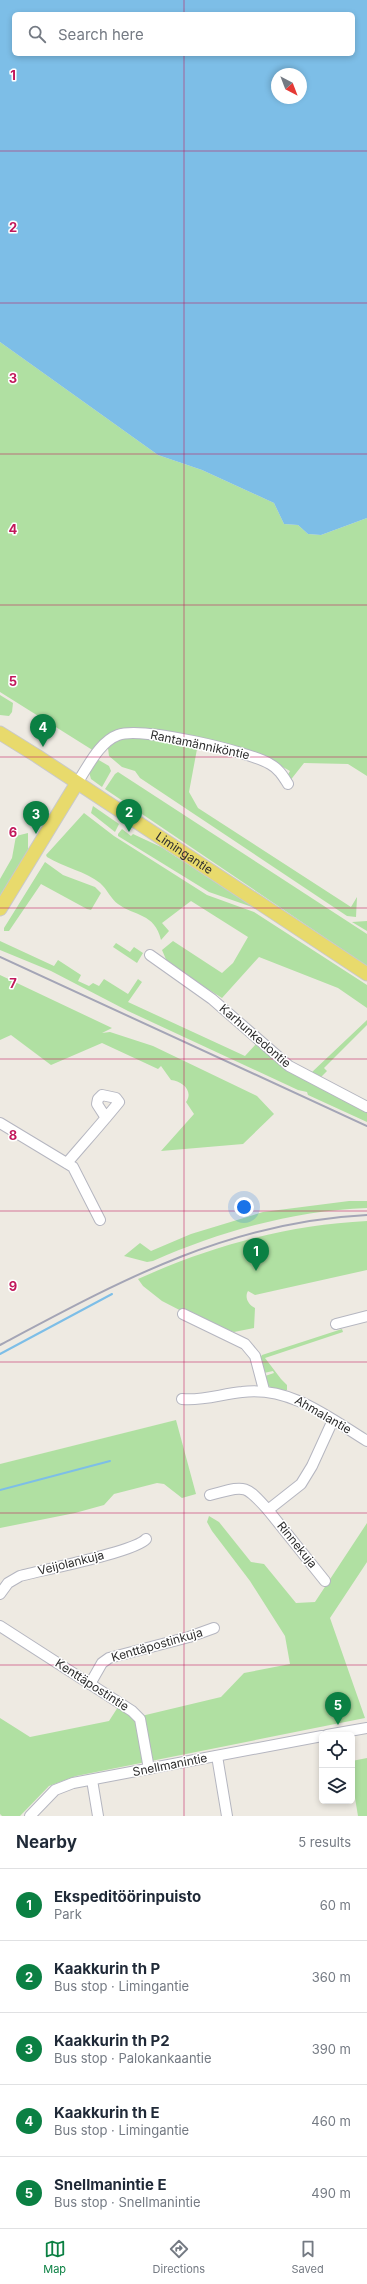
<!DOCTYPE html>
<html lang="en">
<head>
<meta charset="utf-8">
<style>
	body { margin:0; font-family:Inter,sans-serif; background:#f6f6f7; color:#1f2937 }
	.controls { position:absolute; right:12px; bottom:12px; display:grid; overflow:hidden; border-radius:6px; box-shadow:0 2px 6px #0003 }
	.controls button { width:36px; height:36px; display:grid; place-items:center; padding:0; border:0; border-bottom:1px solid #e0e1e3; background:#fff; color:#1f2937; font:20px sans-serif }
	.compass { position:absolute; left:271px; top:68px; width:36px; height:36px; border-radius:50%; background:#fff; box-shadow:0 2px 6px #0003; rotate:138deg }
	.you { position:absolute; left:244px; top:1207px; width:14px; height:14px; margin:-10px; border:3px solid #fff; border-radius:50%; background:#1a73e8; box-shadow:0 0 0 6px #1a73e833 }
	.badge { display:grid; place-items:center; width:26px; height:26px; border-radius:50%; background:#0b8043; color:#fff; font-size:13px; font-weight:700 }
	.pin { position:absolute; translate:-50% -33px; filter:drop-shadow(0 1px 2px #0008) }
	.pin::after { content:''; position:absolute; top:21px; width:14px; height:12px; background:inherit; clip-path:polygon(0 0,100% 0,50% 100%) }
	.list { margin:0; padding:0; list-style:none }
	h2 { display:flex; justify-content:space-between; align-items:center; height:52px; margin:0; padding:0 16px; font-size:17px }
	h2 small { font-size:13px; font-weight:400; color:#747a83 }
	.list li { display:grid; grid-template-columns:26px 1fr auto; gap:12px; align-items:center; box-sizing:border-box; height:72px; padding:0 16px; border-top:1px solid #e0e1e3 }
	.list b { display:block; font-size:15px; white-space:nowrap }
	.list p { margin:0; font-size:13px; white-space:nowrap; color:#747a83 }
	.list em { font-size:13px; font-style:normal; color:#747a83 }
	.icon { flex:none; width:22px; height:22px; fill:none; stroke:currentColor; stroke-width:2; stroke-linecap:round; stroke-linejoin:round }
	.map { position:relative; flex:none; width:367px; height:1816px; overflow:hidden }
	.search { position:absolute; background:#fff; box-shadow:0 2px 6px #0003; left:12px; right:12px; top:12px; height:44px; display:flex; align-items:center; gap:10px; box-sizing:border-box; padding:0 14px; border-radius:6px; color:#747a83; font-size:15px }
	.sheet { height:412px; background:#fff }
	nav { display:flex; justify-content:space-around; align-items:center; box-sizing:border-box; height:56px; border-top:1px solid #e0e1e3; background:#fff; font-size:11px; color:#747a83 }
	nav a { display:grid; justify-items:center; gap:2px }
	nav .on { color:#0b8043 }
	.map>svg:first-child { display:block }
</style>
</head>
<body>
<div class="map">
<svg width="367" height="1816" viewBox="0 0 367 1816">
	<rect width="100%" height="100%" fill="#eeeae2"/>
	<g fill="#b0e0a2">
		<polygon points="0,342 158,455 202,470 274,503 284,524 298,525 308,534 321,535 367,518 367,776 348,764 304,763 289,782 287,776 290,771 272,761 141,729 94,751 0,692"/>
		<polygon points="0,695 13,703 12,712 9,716 0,715"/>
		<polygon points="139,736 197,749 189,792 198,808 351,907 357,897 356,917 347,916 140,778 135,771 122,767 109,756 108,748 119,739"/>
		<polygon points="97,759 109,766 111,771 102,787 91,779 89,772"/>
		<polygon points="118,772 367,934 367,966 105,789 115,774"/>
		<polygon points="93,806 119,824 115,832 91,813"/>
		<path d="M84,813L114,836L207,895L254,912L367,985V1008L338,988L259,957L222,998L168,964L162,950L173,941L222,973L233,963L248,937L191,901L162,923L169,931L161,940C155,913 134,916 118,904C111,899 107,889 100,883C87,872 63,867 47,857L46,855Z"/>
		<polygon points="122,829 131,836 133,834 161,847 255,908 209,892 118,836 118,834"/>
		<polygon points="28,833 28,853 0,899 0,879 12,858 16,836"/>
		<polygon points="45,862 63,875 95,887 101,893 91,910 87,909 41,884 9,931 4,931 4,928"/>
		<polygon points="367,921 367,931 352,922"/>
		<polygon points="0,941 54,966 58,960 81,975 78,981 89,986 93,983 99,986 104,979 128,994 138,979 142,982 128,1002 245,1056 257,1043 367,1110 367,1122 308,1095 307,1092 298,1090 128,1011 51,971 0,950"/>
		<polygon points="116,943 130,952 134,947 143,953 137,963 113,947"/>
		<path d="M0,975L112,1028L102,1033L110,1032L153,1046L257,1096L274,1114L243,1144L161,1151L194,1114L186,1102C194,1091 182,1081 171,1080L161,1066L158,1069L102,1043L51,1065L11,1035L0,1040Z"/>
		<polygon points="367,1020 367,1025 324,1068 327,1071 320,1078 311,1073"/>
		<path d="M349,1201H367V1208C293,1211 221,1231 153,1261L147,1262L124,1256L140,1243L151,1251L191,1234L263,1212Z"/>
		<path d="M367,1221V1270L255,1295L248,1291C244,1298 249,1305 255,1308L254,1328L234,1332L195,1318L162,1301L143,1286L138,1279C211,1246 286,1225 367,1221Z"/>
		<polygon points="342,1329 343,1332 265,1358 281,1379 287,1385 287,1390 285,1391 272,1388 267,1385 265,1376 274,1373 273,1371 264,1373 260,1358 262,1355"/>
		<polygon points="176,1420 196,1494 182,1498 164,1484 157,1483 114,1494 104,1505 75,1513 0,1528 0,1464"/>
		<polygon points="209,1516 219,1522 251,1562 264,1564 296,1603 315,1602 367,1523 367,1562 330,1618 365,1718 76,1776 49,1786 20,1816 2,1816 0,1814 0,1718 30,1737 109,1721 118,1707 133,1718 221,1697 244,1673 290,1664 285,1636 250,1581 212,1531 207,1522"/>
		<polygon points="367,1758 367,1816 358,1816 352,1780 352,1761"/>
	</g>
	<path fill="#7dbee7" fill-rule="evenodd" d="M0,0H367V518L321,535L308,534L298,525L284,524L274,503L202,470L158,455L0,342ZM14,14H353V54H14ZM277,74H301V98H277Z"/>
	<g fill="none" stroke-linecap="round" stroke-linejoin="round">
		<g stroke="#7dbee7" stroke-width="2">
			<polyline points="0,1354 112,1294"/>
			<polyline points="0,1490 110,1461"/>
		</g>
		<defs>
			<g id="minor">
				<path d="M77,783C88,767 99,742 118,735C141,726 248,751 270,764C279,769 283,776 288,784"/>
				<polyline points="150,955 212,999 289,1066 367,1107"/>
				<polyline points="0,1123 73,1167 100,1220"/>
				<path d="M67,1163C84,1143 102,1123 119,1102L116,1098L102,1095L98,1099L97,1104L106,1118"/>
				<polyline points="183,1314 245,1344 255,1356 264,1390"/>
				<polyline points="336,1324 367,1316"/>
				<path d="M182,1399C203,1401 221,1394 242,1392C290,1386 328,1417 367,1441"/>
				<path d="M210,1495C245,1486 244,1483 268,1510L301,1484L312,1466L333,1420"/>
				<polyline points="268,1510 325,1581"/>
				<path d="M0,1594L8,1583L20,1576C42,1570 135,1552 146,1539"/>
				<polyline points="0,1626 132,1711 140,1719 149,1769"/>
				<polyline points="90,1684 102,1663 109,1658 189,1637 214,1628"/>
				<polyline points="327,1735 367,1728"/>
				<polyline points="217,1756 227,1816"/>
				<polyline points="92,1780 98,1816"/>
				<polyline points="30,1816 55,1790 73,1783 322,1736"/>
			</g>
			<g id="major">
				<path id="s1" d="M0,733L37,756L367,974"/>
				<polyline points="0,909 77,783"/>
			</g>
		</defs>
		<use href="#minor" stroke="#b5b6c0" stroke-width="12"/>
		<use href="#major" stroke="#c9c9c9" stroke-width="15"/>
		<use href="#minor" stroke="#fff" stroke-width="10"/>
		<use href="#major" stroke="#e8da6c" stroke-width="13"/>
		<g stroke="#a4a5b6" stroke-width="2">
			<polyline points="0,957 367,1126"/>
			<path d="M0,1345C120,1281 227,1222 367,1215"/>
		</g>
	</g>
	<path fill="none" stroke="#c2185b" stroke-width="1" stroke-opacity="0.55" d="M184,0V14M184,54V1816M0,151H367M0,303H367M0,454H367M0,605H367M0,757H367M0,908H367M0,1059H367M0,1211H367M0,1362H367M0,1513H367M0,1665H367"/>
	<g text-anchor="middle" stroke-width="3" stroke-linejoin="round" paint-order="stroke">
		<g font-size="12" fill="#2e2e2e" stroke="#fff">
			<text transform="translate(200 745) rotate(12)" y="4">Rantamänniköntie</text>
			<text dy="4" stroke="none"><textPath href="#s1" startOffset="220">Limingantie</textPath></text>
			<text transform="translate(255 1036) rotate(41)" y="4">Karhunkedontie</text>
			<text transform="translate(323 1415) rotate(30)" y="4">Ahmalantie</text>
			<text transform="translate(297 1545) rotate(51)" y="4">Rinnekuja</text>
			<text transform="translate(71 1563) rotate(-14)" y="4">Veijolankuja</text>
			<text transform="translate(157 1645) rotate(-16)" y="4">Kenttäpostinkuja</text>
			<text transform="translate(92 1685) rotate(33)" y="4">Kenttäpostintie</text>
			<text transform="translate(170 1765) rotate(-11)" y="4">Snellmanintie</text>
		</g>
	</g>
	<g font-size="13" text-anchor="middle" font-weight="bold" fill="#c2185b" stroke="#fff" stroke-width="3" stroke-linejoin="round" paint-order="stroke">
		<text x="13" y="80">1</text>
		<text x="13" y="232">2</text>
		<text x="13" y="383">3</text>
		<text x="13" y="534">4</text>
		<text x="13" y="686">5</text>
		<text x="13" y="837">6</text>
		<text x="13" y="988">7</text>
		<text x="13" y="1140">8</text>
		<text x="13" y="1291">9</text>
	</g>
</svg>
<div class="controls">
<button><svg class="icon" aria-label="locate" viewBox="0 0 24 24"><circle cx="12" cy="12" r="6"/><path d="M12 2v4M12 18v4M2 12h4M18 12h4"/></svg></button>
<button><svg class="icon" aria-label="layers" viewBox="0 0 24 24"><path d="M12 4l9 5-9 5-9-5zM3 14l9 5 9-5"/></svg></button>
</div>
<svg class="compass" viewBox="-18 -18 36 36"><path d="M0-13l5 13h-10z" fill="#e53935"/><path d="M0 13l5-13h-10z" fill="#747a83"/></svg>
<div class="you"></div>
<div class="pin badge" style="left:256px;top:1271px">1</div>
<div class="pin badge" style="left:129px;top:832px">2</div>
<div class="pin badge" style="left:36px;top:834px">3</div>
<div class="pin badge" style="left:43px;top:747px">4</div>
<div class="pin badge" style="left:338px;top:1725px">5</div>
<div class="search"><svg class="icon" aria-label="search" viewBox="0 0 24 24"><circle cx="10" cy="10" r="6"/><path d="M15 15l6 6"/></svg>Search here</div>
</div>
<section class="sheet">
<h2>Nearby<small>5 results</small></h2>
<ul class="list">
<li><span class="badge">1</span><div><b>Ekspeditöörinpuisto</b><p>Park</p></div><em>60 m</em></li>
<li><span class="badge">2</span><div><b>Kaakkurin th P</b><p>Bus stop · Limingantie</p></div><em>360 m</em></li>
<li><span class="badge">3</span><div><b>Kaakkurin th P2</b><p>Bus stop · Palokankaantie</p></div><em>390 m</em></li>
<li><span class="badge">4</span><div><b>Kaakkurin th E</b><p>Bus stop · Limingantie</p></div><em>460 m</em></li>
<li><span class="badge">5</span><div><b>Snellmanintie E</b><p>Bus stop · Snellmanintie</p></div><em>490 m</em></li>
</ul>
</section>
<nav>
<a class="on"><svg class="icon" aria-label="map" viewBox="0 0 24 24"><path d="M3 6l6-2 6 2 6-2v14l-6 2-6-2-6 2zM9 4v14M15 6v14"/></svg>Map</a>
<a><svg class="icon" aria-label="directions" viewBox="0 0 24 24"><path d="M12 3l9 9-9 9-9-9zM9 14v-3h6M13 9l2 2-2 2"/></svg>Directions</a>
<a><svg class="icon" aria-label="saved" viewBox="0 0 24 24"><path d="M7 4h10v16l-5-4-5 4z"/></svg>Saved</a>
</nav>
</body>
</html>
